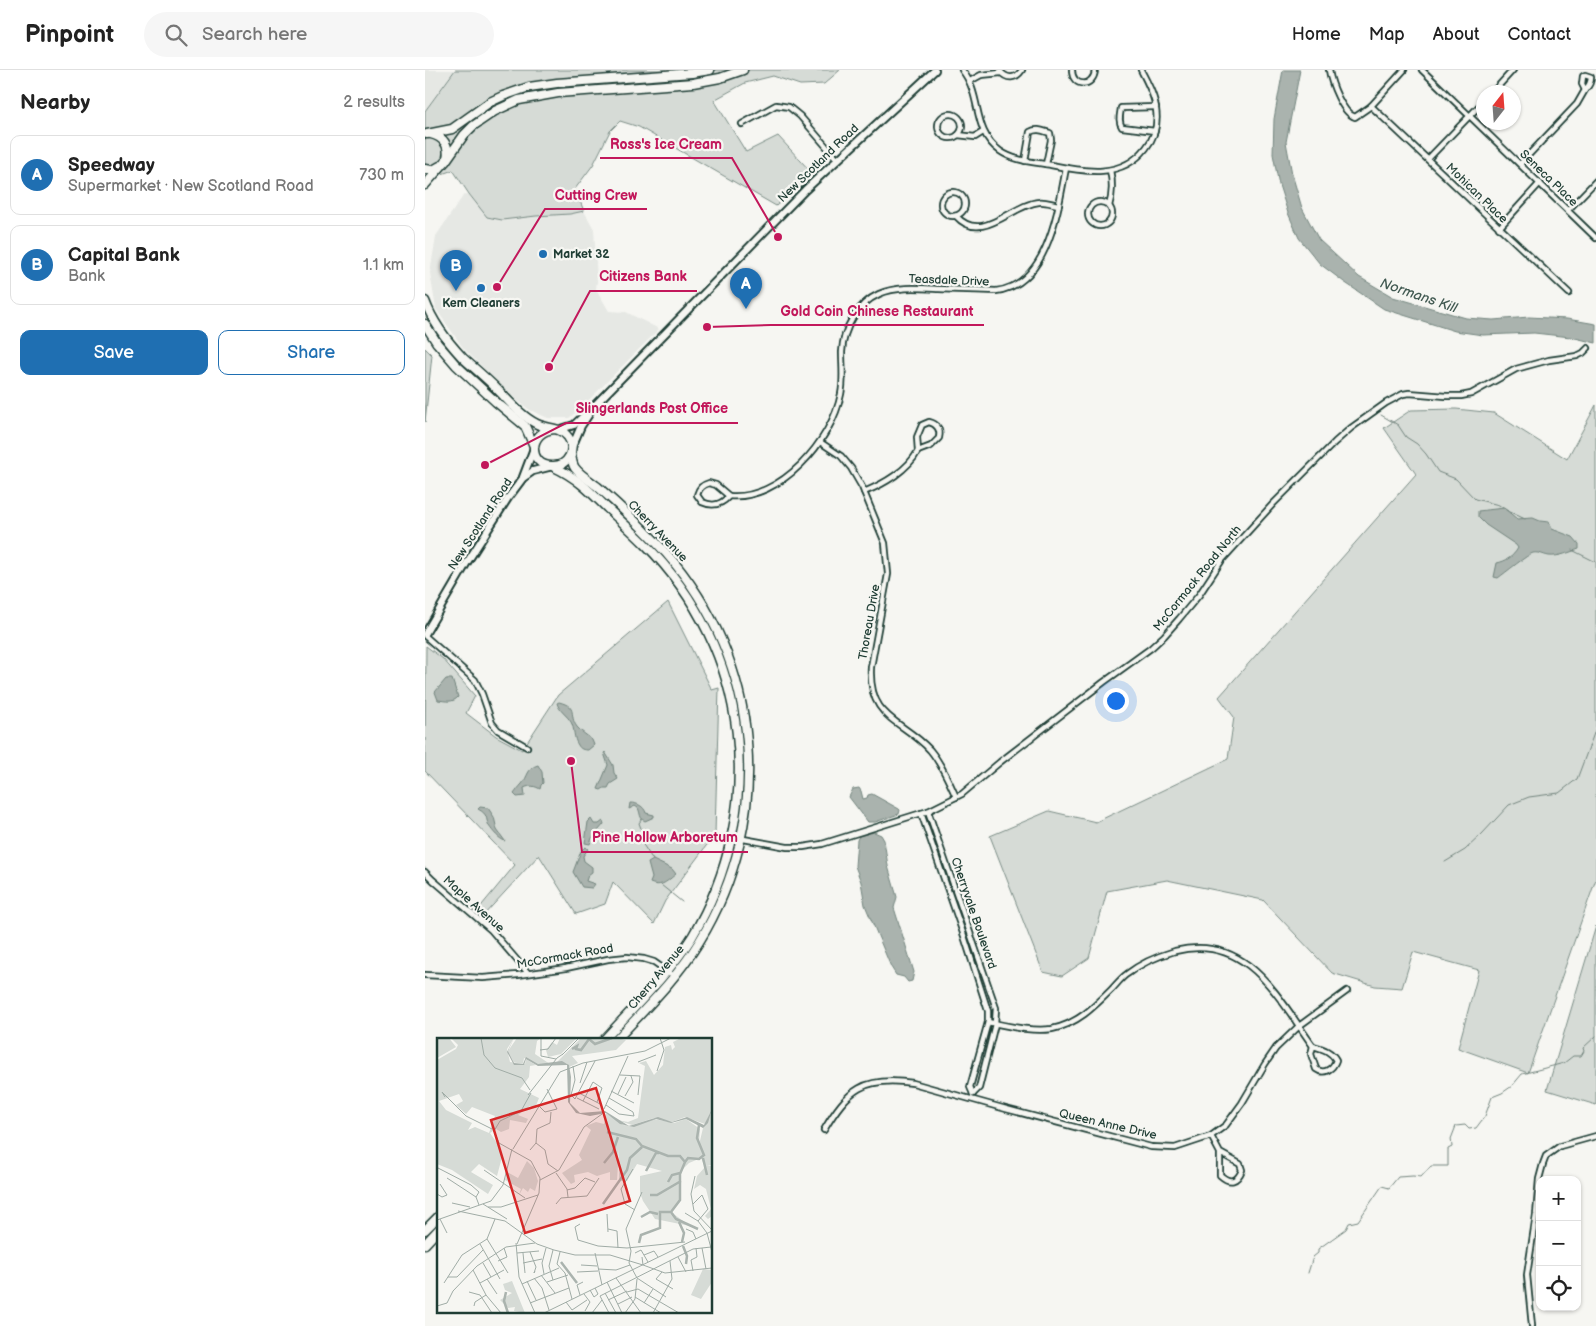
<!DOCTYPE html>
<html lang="en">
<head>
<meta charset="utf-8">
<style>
	body { margin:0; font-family:"Balsamiq Sans",sans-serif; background:#f6f6f6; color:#222 }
	.controls { position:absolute; right:15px; bottom:15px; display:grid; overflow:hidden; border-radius:10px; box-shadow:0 1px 4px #0004 }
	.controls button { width:45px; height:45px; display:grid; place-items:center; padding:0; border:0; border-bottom:1px solid #e0e0e0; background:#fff; color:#222; font:25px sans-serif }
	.compass { position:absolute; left:1051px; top:15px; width:45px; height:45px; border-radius:50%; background:#fff; box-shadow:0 1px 4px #0004; rotate:17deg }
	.you { position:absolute; left:690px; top:630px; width:18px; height:18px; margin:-12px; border:4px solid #fff; border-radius:50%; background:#1a73e8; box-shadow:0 0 0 8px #1a73e833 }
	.badge { display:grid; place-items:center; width:32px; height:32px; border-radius:50%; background:#1f6fb2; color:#fff; font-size:16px; font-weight:700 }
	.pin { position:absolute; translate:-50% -41px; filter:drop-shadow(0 1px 2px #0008) }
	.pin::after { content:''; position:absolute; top:26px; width:18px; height:15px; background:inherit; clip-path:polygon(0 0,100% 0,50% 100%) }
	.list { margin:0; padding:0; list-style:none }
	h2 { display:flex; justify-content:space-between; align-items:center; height:65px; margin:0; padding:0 20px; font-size:21px }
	h2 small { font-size:16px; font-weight:400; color:#767676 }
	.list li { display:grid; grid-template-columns:32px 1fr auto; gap:15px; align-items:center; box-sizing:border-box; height:80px; margin:0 10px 10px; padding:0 10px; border:1px solid #e0e0e0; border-radius:10px }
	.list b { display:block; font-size:19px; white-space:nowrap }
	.list p { margin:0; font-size:16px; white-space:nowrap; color:#767676 }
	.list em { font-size:16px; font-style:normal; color:#767676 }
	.actions { display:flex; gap:10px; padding:15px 20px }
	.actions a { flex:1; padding:11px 0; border:1px solid #1f6fb2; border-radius:10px; text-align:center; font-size:18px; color:#1f6fb2 }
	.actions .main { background:#1f6fb2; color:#fff }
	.icon { flex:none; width:28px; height:28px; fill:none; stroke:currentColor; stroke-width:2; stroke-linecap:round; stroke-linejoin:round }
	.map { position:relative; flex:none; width:1171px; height:1256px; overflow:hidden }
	header { display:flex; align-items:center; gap:30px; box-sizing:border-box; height:70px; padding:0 25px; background:#fff; border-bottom:1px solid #e0e0e0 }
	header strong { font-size:24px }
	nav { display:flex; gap:28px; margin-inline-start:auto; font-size:18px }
	.search { width:350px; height:45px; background:#f6f6f6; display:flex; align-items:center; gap:12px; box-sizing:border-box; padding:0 18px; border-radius:28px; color:#767676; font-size:19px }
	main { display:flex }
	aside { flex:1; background:#fff }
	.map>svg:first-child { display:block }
</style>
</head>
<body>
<header>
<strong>Pinpoint</strong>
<div class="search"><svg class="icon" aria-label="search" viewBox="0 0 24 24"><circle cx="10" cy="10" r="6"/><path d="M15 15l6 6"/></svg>Search here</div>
<nav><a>Home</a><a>Map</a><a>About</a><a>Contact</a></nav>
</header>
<main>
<aside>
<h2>Nearby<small>2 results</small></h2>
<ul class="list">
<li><span class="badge">A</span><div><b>Speedway</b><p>Supermarket · New Scotland Road</p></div><em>730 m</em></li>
<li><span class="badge">B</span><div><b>Capital Bank</b><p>Bank</p></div><em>1.1 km</em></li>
</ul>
<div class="actions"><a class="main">Save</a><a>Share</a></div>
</aside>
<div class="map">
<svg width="1171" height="1256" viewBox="0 0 1171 1256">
	<rect width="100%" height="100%" fill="#f6f6f2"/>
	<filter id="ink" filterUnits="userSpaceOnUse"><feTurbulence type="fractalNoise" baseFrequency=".02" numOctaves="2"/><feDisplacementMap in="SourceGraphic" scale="10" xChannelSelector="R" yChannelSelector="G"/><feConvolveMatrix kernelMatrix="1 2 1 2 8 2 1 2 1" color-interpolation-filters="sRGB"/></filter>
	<g filter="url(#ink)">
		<g fill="#e6e8e4">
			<polygon points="0,0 30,0 0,41"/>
			<polygon points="44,124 62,147 77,150 111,146 145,144 159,141 169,159 172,211 171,219 184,241 201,242 234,259 156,338 144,348 123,348 105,340 90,329 39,279 11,239 5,203 11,166 38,126"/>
		</g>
		<g fill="#d6dbd6" stroke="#7a8c85">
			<polygon points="30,0 415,0 399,14 375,15 348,6 320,13 289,30 321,82 353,66 387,103 351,136 214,57 195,51 185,61 168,95 150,119 159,141 145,144 111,146 77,150 62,147 44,124 28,100 0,110 0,41"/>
			<polygon points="0,278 7,285 0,352"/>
			<polygon points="1171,335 1171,809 1103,1003 1033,978 1054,900 988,882 977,918 950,916 907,903 838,830 742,810 682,821 664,888 637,906 618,902 565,766 624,741 671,752 803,689 809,647 794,627 991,404 959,358 986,340 1031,339 1069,343 1142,389"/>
			<polygon points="243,532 287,620 294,618 290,764 240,831 229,854 188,812 180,834 151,844 114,785 57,847 52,841 90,795 0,701 1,576 18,589 50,626 41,643 71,666 97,680 133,625"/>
			<polygon points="1171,856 1171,1035 1122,1020"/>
		</g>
		<g fill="#aab3ae" stroke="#72847d">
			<polygon points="858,0 875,0 861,72 867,104 877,138 894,170 934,207 968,227 1041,248 1068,250 1104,247 1142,249 1171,254 1171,273 1146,267 1109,263 1058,265 1030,261 959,239 919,212 895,194 874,168 863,143 854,115 848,84 849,49"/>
			<path d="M1079,438L1092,449L1108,448L1115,451L1124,452L1127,459L1148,467L1154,474V479C1145,482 1134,487 1124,486C1118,485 1114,482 1108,483C1103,484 1080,503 1073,508L1069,507L1072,493C1081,491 1088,487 1093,478L1091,475L1061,455L1053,447V441Z"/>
			<path d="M21,609H27L33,627C28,633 21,631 13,630L10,622Z"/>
			<path d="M134,632C154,637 143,645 152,657C156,662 162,665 167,670L169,675L163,680C158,680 155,679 153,675C148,668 150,659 146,652C142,645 134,641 132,633Z"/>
			<polygon points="180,682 188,695 189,703 193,709 185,714 183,718 179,718 176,720 173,719 183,695 179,683"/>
			<path d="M113,695L117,702L118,713L116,715L115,719C110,716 105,715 99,718L100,726L92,727L89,724C92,720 94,717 97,714C103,707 102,698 113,695Z"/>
			<polygon points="434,718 436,721 438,729 442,728 443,725 447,724 474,739 475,740 474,744 450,752 443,752 424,727 428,719"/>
			<path d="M205,733C212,733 219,736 221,743L229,745V747L220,751C214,748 216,744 213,738L210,736L204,739Z"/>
			<path d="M55,737L63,738L69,747L72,760L80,771C74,769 68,762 64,756C60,748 64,745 53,739Z"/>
			<polygon points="166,749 169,754 174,754 178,751 179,754 167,768 165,774 160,773 163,752"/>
			<polygon points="449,762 456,765 459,770 463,796 472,827 469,838 489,902 487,911 483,912 479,907 471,905 466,897 440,835 436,812 430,796 432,770 434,766"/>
			<polygon points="160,777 163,779 158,786 159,791 167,797 167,802 163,805 161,811 170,814 167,818 157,817 148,802 156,781"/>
			<path d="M228,790L247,799L251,804C242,811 237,818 225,813L227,808L223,793Z"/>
		</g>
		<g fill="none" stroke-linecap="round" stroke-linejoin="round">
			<g stroke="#72847d" stroke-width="1">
				<polyline points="956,345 973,355 981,367 992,374 1001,384 1013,402 1031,409 1050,429 1074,435 1078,438"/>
				<polyline points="1081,440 1100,449"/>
				<polyline points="1147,480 1171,492"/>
				<polyline points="217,749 214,753 218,764 217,773 228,790"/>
				<polyline points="1020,792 1040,780 1057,764 1084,735 1104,727 1134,723 1152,709 1171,658"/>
				<polyline points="236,815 257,832"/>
				<polyline points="883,1203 888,1187 893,1183 893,1179 921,1159 924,1153 933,1151 957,1116 964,1118 973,1107 988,1106 996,1107 1006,1096 1023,1096 1023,1079 1027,1077 1026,1069 1031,1056 1040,1055 1044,1059 1051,1058 1060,1046 1067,1027 1077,1023 1087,1016 1097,1004 1139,993 1148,986 1156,986 1159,981 1158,978 1171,966"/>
			</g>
			<defs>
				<g id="street">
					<path d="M537,0C558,26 546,60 575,81C589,91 609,92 626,95C660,102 697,109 721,78C730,67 733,53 731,39C730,26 722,12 716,0"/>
					<path d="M647,0C647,18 669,18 670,0"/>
					<path d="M904,0C906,13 917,43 930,47L946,36L979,0"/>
					<polyline points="997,0 1171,168"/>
					<path d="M575,1C582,10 591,9 597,0"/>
					<path d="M1160,5L1166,7C1166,13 1164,16 1160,20L1157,14L1158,6Z"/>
					<polyline points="545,11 556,5 576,3"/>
					<polyline points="1068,22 1088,0"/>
					<polyline points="946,36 1144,223"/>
					<circle cx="525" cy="56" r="12"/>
					<polyline points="317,54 351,35 364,37 375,46 412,89"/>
					<path d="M730,61L697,57C693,51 695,45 696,38L731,37"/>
					<polyline points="533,65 550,67 558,62"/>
					<polyline points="1003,89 1058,32"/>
					<path d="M600,91L605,62C612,58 618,61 625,63L626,70L621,94"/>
					<polyline points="1095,94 1152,34 1160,20"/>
					<circle cx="528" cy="134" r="12"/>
					<circle cx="675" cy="144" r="12"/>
					<path d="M684,136C688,123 688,113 685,100"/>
					<polyline points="1143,140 1171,111"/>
					<path d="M531,146C557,175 587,134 614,132C620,131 627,134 634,135"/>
					<polyline points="1074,158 1115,113"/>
					<path d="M504,352C512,354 516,359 514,368L506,376L493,381L492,367L497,355Z"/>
					<path d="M395,372L416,386L426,398L437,417L460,473L463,504L446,597C443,650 477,649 505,680C516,693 524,711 531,727"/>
					<path d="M284,413L291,415L304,426C296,435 288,437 277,432L272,425C274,418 277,415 284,413Z"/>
					<path d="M439,422C459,414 483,400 493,381"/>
					<path d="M304,426C355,431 407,371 416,324C419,310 417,296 417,282C418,259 432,234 454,224C472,216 494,218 514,219C533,220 552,220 571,221C623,215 633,140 641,98"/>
					<polyline points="0,566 50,610 57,624 67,653 73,660 102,677"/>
					<polyline points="503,741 571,938 570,954 554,1018 548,1024"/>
					<polyline points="496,743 539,866 563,941 563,952 545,1017 548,1024"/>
					<polyline points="313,768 362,777 378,777 397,774 503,741 537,724 575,692 679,612 726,578 739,566 754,549 774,525 797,490 848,434 910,372 926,358 961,333 978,324 984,323 1021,326 1036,326 1046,324 1091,299 1124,290 1152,286 1158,283 1163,278"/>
					<polyline points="0,802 8,810 66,860 103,903"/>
					<polyline points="0,905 58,908 93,905 141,898 183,889 202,887 219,889 229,892 249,906"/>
					<path d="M563,952C583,956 607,962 627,959C652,954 669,937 686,920C691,915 696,908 702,904C716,893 733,886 750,881C822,863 852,926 888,976"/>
					<path d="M888,976C898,979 906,981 911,990C908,999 899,1005 891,999L886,984Z"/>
					<path d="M399,1060C423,1019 439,1006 488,1013L581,1039L726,1077L750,1078L786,1066L801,1055L817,1033L840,994L851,978L874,956L922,921"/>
					<path d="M786,1066L795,1083L815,1094L817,1100C812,1112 805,1114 795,1105V1083"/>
					<polyline points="1107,1256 1102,1205 1111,1145 1114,1109 1118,1094 1121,1086 1135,1076 1171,1066"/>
				</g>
				<g id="secondary">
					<polyline points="133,360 149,355 170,335 380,120 510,0"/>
					<polyline points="147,377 156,356 164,344"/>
					<polyline points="98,407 109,378"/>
					<polyline points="0,564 41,494 83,428 98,408 108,401 124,397"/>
				</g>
				<g id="primary">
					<polyline points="2,64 27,59 65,32 78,26 104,17 132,13 267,3 285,0"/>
					<path d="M6,64C18,67 25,75 22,88"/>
					<polyline points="0,99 8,100 15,96"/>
					<polyline points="0,115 20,92 39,65 48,56 70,41 94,30 133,23 268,13 295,8 318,0"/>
					<path d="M0,231C8,253 22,271 38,288C49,298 61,308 72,319C84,331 96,346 112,354C122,359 136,357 143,367C152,379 143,397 127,396C102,396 103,360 130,359"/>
					<polyline points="0,254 12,273 31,295 71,332 100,356 109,376"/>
					<path d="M146,384C147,389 147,394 150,398C156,406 166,411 173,417C197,438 220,460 241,483C337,592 350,748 274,872C252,908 220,939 191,970"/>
					<path d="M129,397C151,407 165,421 182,438C195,450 208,462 220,474C326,580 343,739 267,867C243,905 209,937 179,970"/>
					<polyline points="0,1160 14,1146"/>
					<polyline points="0,1174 14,1159"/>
				</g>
			</defs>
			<use href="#street" stroke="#1f3d34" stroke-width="8"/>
			<use href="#secondary" stroke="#1f3d34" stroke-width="10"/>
			<use href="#primary" stroke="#1f3d34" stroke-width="11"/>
			<use href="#street" stroke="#f6f6f2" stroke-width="4.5"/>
			<use href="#secondary" stroke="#f6f6f2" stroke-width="6"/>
			<use href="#primary" stroke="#f6f6f2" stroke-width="8"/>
		</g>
	</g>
	<g fill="#1f6fb2" stroke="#f6f6f2" stroke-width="2">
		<circle cx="118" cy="184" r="5"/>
		<circle cx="56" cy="218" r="5"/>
	</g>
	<g text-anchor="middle" stroke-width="4.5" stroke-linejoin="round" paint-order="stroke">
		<g font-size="12" fill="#1f3d34" stroke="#f6f6f2">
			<text transform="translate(393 93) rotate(-44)" y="4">New Scotland Road</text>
			<text transform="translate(1124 108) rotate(44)" y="4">Seneca Place</text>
			<text transform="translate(1052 123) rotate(44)" y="4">Mohican Place</text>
			<text transform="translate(524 210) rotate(2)" y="4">Teasdale Drive</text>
			<text transform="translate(55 454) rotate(-57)" y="4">New Scotland Road</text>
			<text transform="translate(233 461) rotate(46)" y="4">Cherry Avenue</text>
			<text transform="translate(772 508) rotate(-51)" y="4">McCormack Road North</text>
			<text transform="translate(444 552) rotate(-80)" y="4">Thoreau Drive</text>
			<text transform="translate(49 834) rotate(42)" y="4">Maple Avenue</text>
			<text transform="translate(549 843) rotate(71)" y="4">Cherryvale Boulevard</text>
			<text transform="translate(140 886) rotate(-10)" y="4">McCormack Road</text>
			<text transform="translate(231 907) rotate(-50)" y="4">Cherry Avenue</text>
			<text transform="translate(683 1054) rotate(13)" y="4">Queen Anne Drive</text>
		</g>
		<g font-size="12" font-weight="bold" fill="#1f3d34" stroke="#f6f6f2" text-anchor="start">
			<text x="128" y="188">Market 32</text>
			<text x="56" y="237" text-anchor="middle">Kem Cleaners</text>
		</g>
		<g font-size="14" font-style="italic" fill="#425a52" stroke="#f6f6f2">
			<text transform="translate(994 225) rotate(19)" y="5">Normans Kill</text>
		</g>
	</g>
	<g transform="translate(12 968)">
		<rect width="275" height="275" fill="#f6f6f2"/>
		<path d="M0,0H12L19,9L0,20ZM14,0H77L70,11L73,24L88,26L89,21L99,27L93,28L92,39L83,51L102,60L98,70L93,68L81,77L91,81L89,85L73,82L72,91L64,94L59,91L53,95L62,108L65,119L60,138L42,126L34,134L56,147L51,156L15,132L0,126V22L19,11L21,7ZM22,56L26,63L19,67L29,76L35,69L58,78L52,95L38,89L31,92L35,85L9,72L2,63ZM80,0H104L100,3L98,16L113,26H99L87,20L86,26L77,25L71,13ZM123,0H140L124,16L111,19L109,12L115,4L120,7ZM144,0H179L189,2L179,12L135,18L141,25L132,29L129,25L120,24ZM244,0H275V71L268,86L248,79L235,84L217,80L195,87L180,82L191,84L201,80L208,28L202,25L209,23L217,37L226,27L228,9L234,7L235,12L238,9L236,4ZM275,74V127L270,128H275V178L271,181L268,178L274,171L269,151L263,147L257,151L260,138L268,129L264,120L252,125L244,133L243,162L234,174L253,188L218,181L206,163L203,155V138L225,133L200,126L190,143H182V111L180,142H173V134L160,138L151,134L137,137L138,144L134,146L125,135L145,122L142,117L154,92L149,88L159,84L167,86L169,75L186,87L198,88L217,81L237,85L249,81L263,91L262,107L266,90ZM90,123L97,130L101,143L98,153L93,150L91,154L86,150L82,157L84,151L68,142L70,134L81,140ZM266,231L275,232V244L264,261L254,257ZM75,243L79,253L88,275L77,273L78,269L71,270L63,262L75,255L68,252L66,246Z" fill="#d6dbd6" fill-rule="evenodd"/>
		<path d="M77,0L71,13L77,25L86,26L89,19L101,26L125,23L132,27L134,39L133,65L143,75L168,73L192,88L221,79L235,84L250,79L267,87L275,71L271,85L266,90L249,81L234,85L219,81L197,89L183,86L169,75L153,78L139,75L131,64L130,27L101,28L89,21L87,27H77L70,14Z" fill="#aab3ae"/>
		<path fill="none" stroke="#aab3ae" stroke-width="2.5" d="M135,11L140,8L139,11L144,12L152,1L158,6L175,0M170,94L199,101L205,108L231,118H243L248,124L251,120L262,121L267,117L260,100L262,87M266,120L270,137M248,124L243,136V162L234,174L239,181L261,191M167,125L176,114L181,99M209,133L219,115H222M231,144L235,137L243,135M213,157H220L244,143M166,166L190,132L193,120L205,109M204,179L213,174L221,176M242,184L247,195L245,204M202,205L204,197L223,190V174H233M246,208L250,218L249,226M124,224L140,245M69,254L67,263L71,275"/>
		<path fill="none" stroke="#a0aca6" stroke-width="1" d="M44,0L47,17L58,30L85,40L93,52M104,0V18L119,21M103,12L111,11L119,0M125,17L142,0M201,24L219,17M136,28L138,42L134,57L138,61L158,23M220,33L227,12L223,0M183,37L203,38L201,57M143,45L150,24M174,53L197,65M142,55L165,67M181,56L189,39M91,57L120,20L126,16M188,58L196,44L194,38M8,59L5,54L29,78L55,91M140,60L162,71M146,63L156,44L165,50L160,64M101,67L108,74L120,71L110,51M169,67L182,76L197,78L196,74L172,60M167,71L191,18M99,105L108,112L111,126L121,133M76,111L123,34L146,25L208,13L234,0M93,112L99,105L100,91L113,85L114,74M1,130L34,147L42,154L39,159M196,131L184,151L188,166L198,172M47,132L88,160M119,135L130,151L131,159M258,138L254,156L257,173L275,192M10,140L39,159L42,167M103,142L122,132L147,89L165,76M130,152L138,150L148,140L158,144M205,154L189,191L194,213L192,225L200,240L229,259M0,156L5,159L10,157L3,146M15,165L33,169M46,166L70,181M119,166L124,160L150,158L162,140M256,166L265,157L271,171L261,183M51,169H64L101,157M21,173L68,183L100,206L117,212L138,217H173L206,227M248,175L261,183L270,195M170,176L171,194M3,181L10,195M58,181L50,201L71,235M0,182L54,163L66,147L75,111M143,186L138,189L141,202L161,208L190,210L248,204M171,191L180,193L181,210M249,191L256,194L259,201M270,195L275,214M79,205L82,239L98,275M43,206L63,241M80,206L102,155L103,140L94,123L62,105L57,93L63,83L84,73L94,55M265,210L269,231M93,214L99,229L97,235L98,233M123,214L120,226L128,235L135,261M80,215L102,213M86,215L88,235M158,215L165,247M198,215L204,212L211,224M207,217L217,213L221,219M205,219L206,227L228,235L275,230M241,219L249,234M61,223L70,219L67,210M46,225L54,239M86,225L105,221M144,227L160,228M161,231L179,232L193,227M36,232L49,257L64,275M256,233L254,222L260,219L259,210M140,234L161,233M225,234L219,241L236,251M107,236L105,225L109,210M104,237L118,255M11,239H20L46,212M97,240L105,250L112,272M179,240L204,275M50,241L60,256M116,242L112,228L116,212M90,243L99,262M110,244L131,237M170,244L185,275M7,245L25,217L50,201M43,245L67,232M85,246L122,230M153,252L157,259L161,256L158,250M32,254L43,257L55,275M190,254L201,251L242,275M168,255L179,275M147,256L153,264L148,273M143,257L140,247L146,244M198,259L224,275M171,262L190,253M129,264L135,272L150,262M93,265L132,250M207,265L216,251M181,266L195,259M0,268L10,265L16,253L40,228L69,209L98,205M37,268L38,264L49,257M107,275L275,193M155,275L165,262M172,275L163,258L256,211L274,209M188,275L198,261L200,241M216,275L235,241L233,223"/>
		<path fill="#d62828" fill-opacity="0.15" stroke="#d62828" stroke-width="2.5" d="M159,50L193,163L88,195L54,82Z"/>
		<rect width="275" height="275" fill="none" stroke="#1f3d34" stroke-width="2.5"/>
	</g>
	<path fill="none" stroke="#c2185b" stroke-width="2" d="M353 167L307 88H175M72 217L120 139H222M124 297L165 221H272M282 257L346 255H559M60 395L141 353H313M146 691L157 782H323"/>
	<g fill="#c2185b" stroke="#f6f6f2" stroke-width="2">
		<circle cx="353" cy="167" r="5"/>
		<circle cx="72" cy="217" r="5"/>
		<circle cx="124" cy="297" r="5"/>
		<circle cx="282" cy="257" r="5"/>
		<circle cx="60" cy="395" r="5"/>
		<circle cx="146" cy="691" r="5"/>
	</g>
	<g font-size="14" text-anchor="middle" font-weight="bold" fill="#c2185b" stroke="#f6f6f2" stroke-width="4.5" stroke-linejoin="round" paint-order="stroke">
		<text x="241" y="79">Ross's Ice Cream</text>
		<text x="171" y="130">Cutting Crew</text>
		<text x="218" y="211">Citizens Bank</text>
		<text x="452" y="246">Gold Coin Chinese Restaurant</text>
		<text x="227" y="343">Slingerlands Post Office</text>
		<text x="240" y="772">Pine Hollow Arboretum</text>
	</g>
</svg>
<div class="controls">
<button>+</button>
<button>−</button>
<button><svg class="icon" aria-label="locate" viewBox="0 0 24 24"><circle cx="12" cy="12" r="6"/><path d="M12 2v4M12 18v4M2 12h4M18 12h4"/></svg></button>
</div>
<svg class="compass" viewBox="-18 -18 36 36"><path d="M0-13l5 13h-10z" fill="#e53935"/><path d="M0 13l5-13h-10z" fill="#767676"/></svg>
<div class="you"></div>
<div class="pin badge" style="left:321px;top:239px">A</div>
<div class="pin badge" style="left:31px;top:221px">B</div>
</div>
</main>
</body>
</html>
